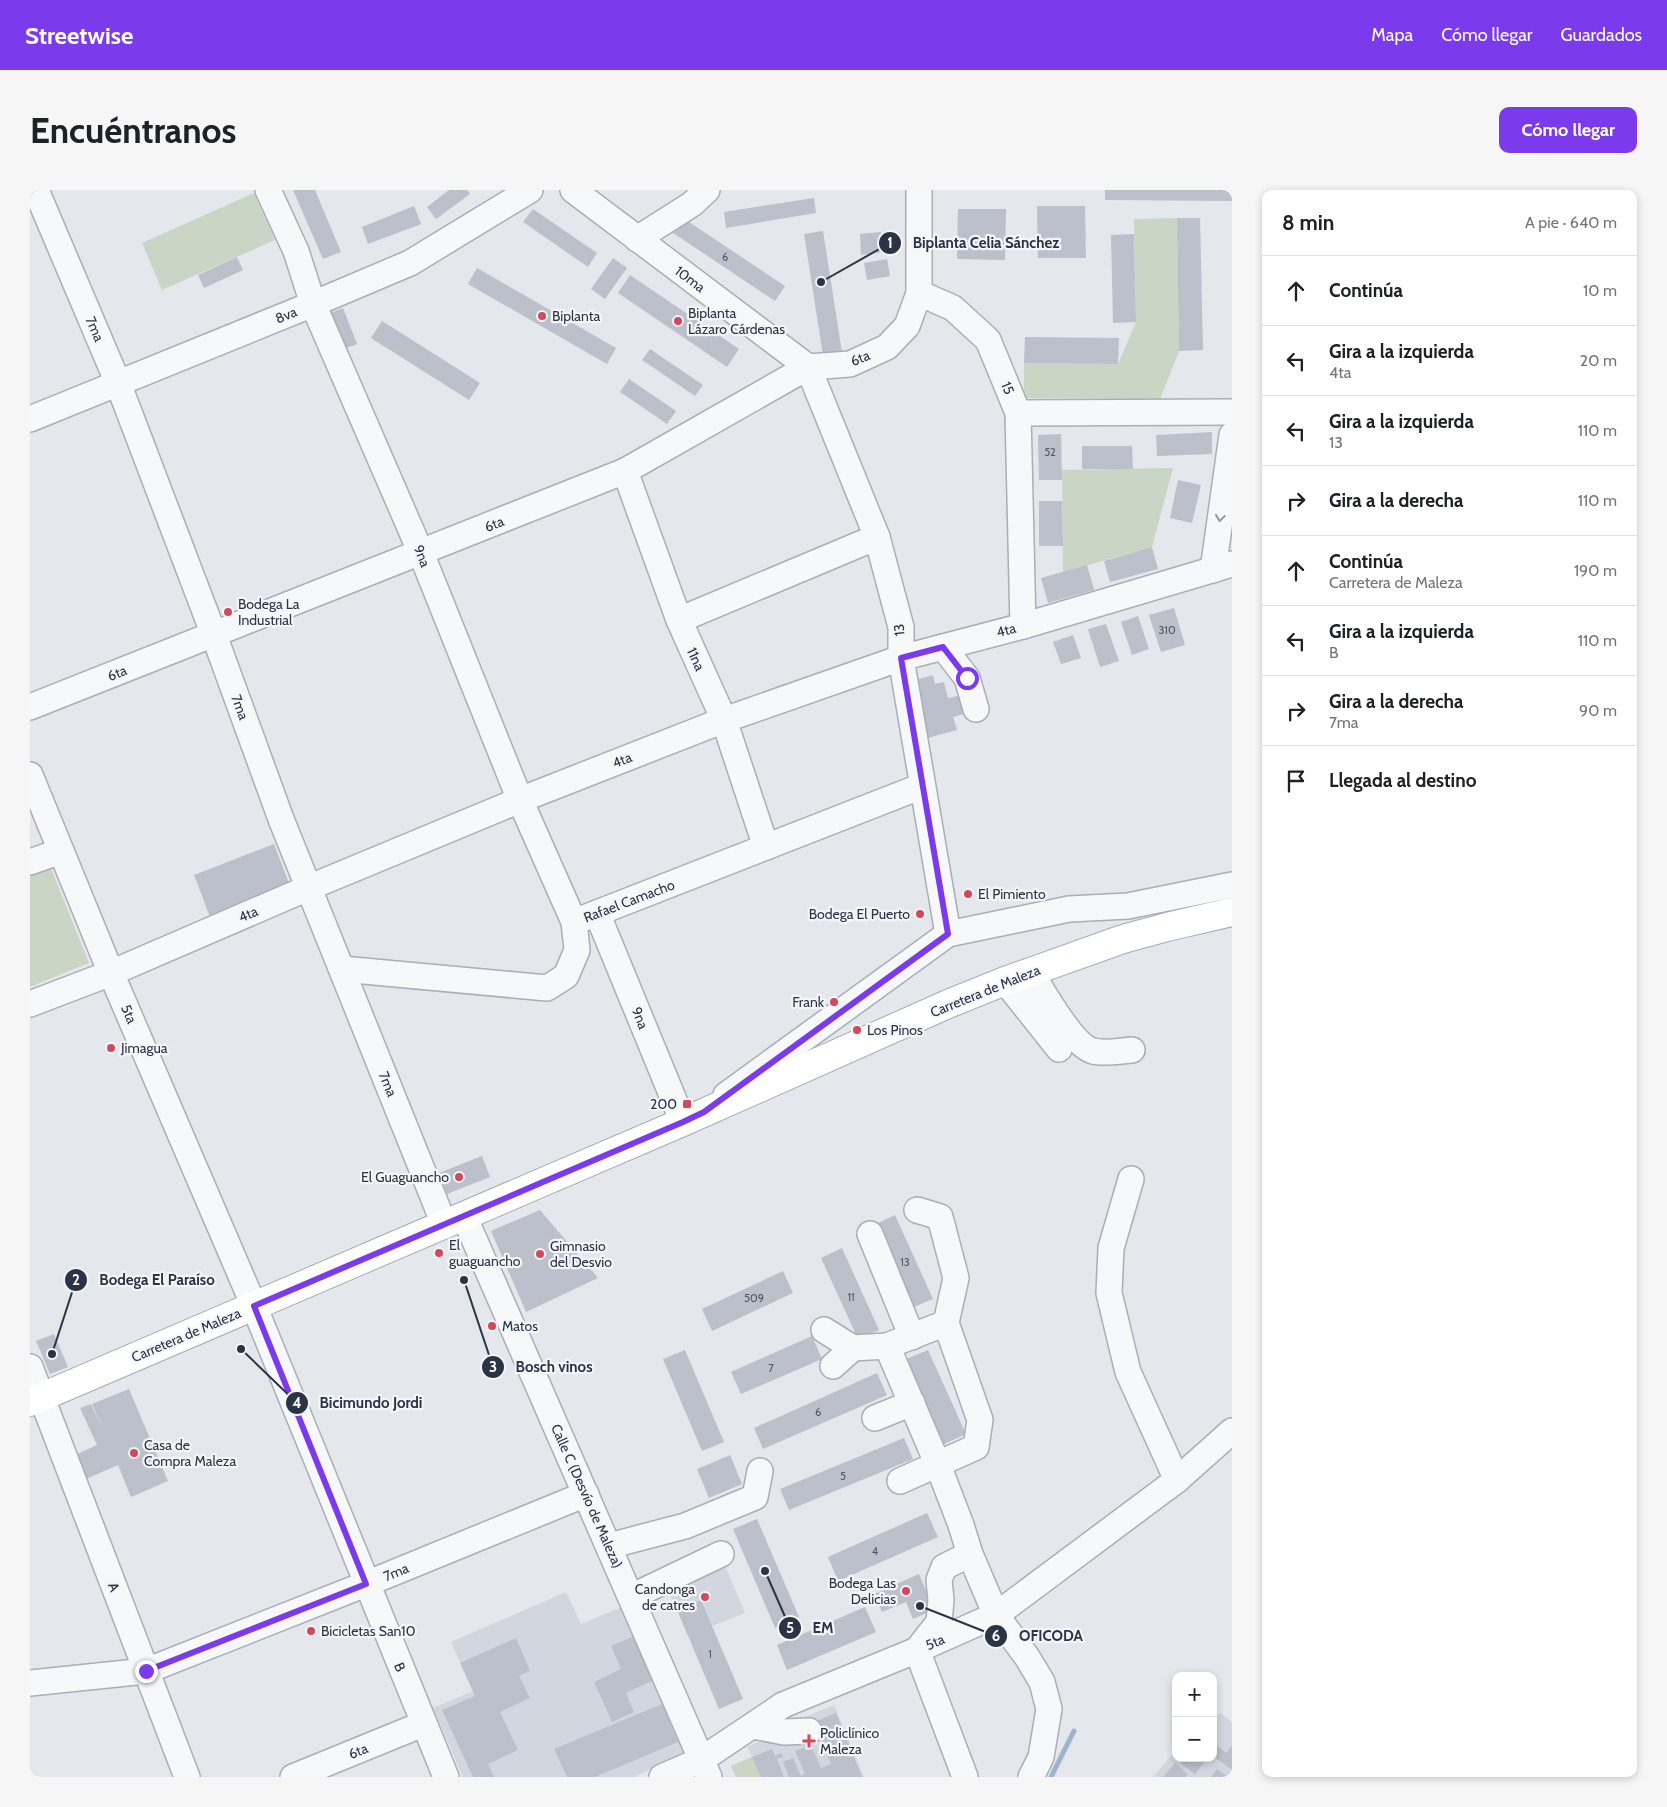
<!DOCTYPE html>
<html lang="es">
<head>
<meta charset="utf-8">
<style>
	body { margin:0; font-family:Cabin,sans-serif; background:#f6f6f6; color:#202124 }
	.controls { position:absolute; right:15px; bottom:15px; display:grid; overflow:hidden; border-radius:10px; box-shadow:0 2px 8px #0003 }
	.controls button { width:45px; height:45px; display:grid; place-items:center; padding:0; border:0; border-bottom:1px solid #e0e0e0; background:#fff; color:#202124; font:25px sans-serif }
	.stop { position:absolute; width:15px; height:15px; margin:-11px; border:4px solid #7c3aed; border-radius:50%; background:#fff }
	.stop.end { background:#7c3aed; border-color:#fff; box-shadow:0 1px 5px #0008 }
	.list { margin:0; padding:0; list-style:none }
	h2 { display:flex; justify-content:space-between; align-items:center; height:65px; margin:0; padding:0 20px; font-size:21px }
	h2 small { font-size:16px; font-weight:400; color:#757577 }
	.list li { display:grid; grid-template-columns:32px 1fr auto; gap:15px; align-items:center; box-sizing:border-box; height:70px; padding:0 20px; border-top:1px solid #e0e0e0 }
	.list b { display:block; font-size:19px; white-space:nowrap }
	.list p { margin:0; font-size:16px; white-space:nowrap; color:#757577 }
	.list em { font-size:16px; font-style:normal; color:#757577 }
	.icon { flex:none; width:28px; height:28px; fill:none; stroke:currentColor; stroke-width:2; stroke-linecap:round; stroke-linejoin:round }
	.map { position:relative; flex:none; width:1202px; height:1587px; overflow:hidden; border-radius:10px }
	header { display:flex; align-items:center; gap:30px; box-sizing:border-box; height:70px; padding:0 25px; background:#7c3aed; color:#fff }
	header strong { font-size:24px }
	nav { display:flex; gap:28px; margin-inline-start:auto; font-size:18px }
	.intro { display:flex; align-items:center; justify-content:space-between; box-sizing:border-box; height:120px; padding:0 30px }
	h1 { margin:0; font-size:35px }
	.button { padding:12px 22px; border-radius:10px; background:#7c3aed; color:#fff; font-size:18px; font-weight:700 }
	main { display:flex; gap:30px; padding:0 30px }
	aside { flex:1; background:#fff; border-radius:10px; box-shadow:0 2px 8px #0003 }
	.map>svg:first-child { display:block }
</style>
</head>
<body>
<header>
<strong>Streetwise</strong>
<nav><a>Mapa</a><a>Cómo llegar</a><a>Guardados</a></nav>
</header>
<div class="intro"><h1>Encuéntranos</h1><a class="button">Cómo llegar</a></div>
<main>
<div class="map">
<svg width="1202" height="1587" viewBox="0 0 1202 1587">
	<rect width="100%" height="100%" fill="#e4e7ec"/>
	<g fill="#d2d6de">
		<polygon points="694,1373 715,1423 682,1436 671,1410 647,1420 637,1397"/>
		<polygon points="536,1402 551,1434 592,1417 656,1564 604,1587 433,1587 403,1518 443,1501 421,1452"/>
		<polygon points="804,1515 834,1587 706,1587 701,1576 722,1567 717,1557 727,1552 749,1549 760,1533"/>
		<polygon points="1190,1523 1202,1532 1202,1587 1123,1587 1146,1560 1146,1568 1183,1568 1183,1532"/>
	</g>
	<g fill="#c9d6c5">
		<polygon points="224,3 245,50 132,100 112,53"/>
		<polygon points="1147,28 1149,161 1130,209 994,208 994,173 1088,174 1106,132 1104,29"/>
		<polygon points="1143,278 1122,357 1033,382 1032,280"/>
		<polygon points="20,676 59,773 0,797 0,684"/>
		<polygon points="722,1567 731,1587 706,1587 701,1576"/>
	</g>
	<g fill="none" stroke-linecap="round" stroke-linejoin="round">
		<polyline stroke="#9fb4cc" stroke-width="5" points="1021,1587 1044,1541"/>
	</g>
	<g fill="#bbc0ca">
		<polygon points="263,0 285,0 311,62 293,69"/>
		<polygon points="419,0 437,0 440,4 406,29 397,17"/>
		<polygon points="1075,0 1202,0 1202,11 1075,10"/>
		<polygon points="784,8 786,23 696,38 694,22"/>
		<polygon points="384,16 391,34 338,54 332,37"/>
		<polygon points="1007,16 1055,16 1056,68 1008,68"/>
		<polygon points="503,19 567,63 558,77 493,32"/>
		<polygon points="928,19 976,19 975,70 927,69"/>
		<polygon points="650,26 755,96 745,111 640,41"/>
		<polygon points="1147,28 1170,28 1173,160 1149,161"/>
		<polygon points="793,41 813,169 794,172 774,44"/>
		<polygon points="851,42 853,62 831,65 830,44"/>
		<polygon points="1104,44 1106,132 1083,133 1081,45"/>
		<polygon points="207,67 213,80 174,98 168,85"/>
		<polygon points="583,68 597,78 575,109 561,99"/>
		<polygon points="857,69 860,86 837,90 834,73"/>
		<polygon points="447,78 586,158 577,174 438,94"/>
		<polygon points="600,85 709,159 697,177 588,103"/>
		<polygon points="313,118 327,154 308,161 294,125"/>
		<polygon points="352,131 450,193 439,210 341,148"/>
		<polygon points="995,147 1089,148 1088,174 994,173"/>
		<polygon points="620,159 673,195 665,206 612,170"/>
		<polygon points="599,189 646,221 637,234 590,202"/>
		<polygon points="1182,242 1182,264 1127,266 1126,245"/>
		<polygon points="1031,244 1032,290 1009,290 1008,245"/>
		<polygon points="1052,256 1102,256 1103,279 1052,279"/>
		<polygon points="1148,290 1171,295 1162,333 1140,328"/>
		<polygon points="1009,311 1032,311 1033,356 1009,356"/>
		<polygon points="1122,357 1128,379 1080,392 1074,371"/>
		<polygon points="1057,375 1064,400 1018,413 1011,388"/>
		<polygon points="1144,418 1155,455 1131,462 1119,425"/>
		<polygon points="1108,426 1119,459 1102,465 1091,432"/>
		<polygon points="1076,434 1089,471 1070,477 1058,439"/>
		<polygon points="1043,445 1051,468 1031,474 1023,452"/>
		<polygon points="903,485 905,494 914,492 918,508 932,505 937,523 923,527 927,540 898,548 882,491"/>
		<polygon points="244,654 260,696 180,727 164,685"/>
		<polygon points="452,966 460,987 417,1004 409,983"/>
		<polygon points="510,1020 568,1088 496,1122 461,1041"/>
		<polygon points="865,1025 903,1109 884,1117 846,1034"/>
		<polygon points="812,1058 849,1140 828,1149 791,1068"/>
		<polygon points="753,1081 763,1103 682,1141 672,1119"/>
		<polygon points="24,1144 38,1177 20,1184 6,1151"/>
		<polygon points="782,1146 792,1169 711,1204 701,1182"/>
		<polygon points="655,1160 694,1252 672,1261 633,1169"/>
		<polygon points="898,1160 936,1244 914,1254 876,1169"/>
		<polygon points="847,1183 857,1205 733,1259 724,1238"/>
		<polygon points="99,1199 138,1291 101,1307 88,1275 54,1290 43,1266 67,1255 50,1218 61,1214 72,1238 62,1214"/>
		<polygon points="874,1248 883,1269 759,1320 750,1299"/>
		<polygon points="700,1265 712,1294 679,1308 667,1279"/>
		<polygon points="897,1323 908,1347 808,1391 798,1367"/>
		<polygon points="727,1329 769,1427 745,1438 703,1339"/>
		<polygon points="889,1384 904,1420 883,1429 876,1412 852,1422 844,1404"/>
		<polygon points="671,1410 713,1509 689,1519 647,1420"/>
		<polygon points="835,1417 846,1442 757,1480 747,1455"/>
		<polygon points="604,1446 624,1490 596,1503 604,1522 582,1532 564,1492 591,1479 581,1456"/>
		<polygon points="486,1448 500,1481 489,1486 500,1508 470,1522 488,1560 458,1574 464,1587 443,1587 412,1520 445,1506 430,1473"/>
		<polygon points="632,1514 648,1552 565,1587 537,1587 524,1559"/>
		<polygon points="806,1523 832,1587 759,1587 753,1572 763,1568 771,1586 775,1584 765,1561 781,1555 791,1578 801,1574 788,1544 777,1535"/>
		<polygon points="1183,1552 1196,1563 1202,1555 1202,1580 1183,1566"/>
		<polygon points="742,1559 745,1566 751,1563 753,1567 747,1569 754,1587 731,1587 722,1567"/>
		<polygon points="1154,1568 1178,1568 1165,1584 1150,1573"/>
		<polygon points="1145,1573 1158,1584 1155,1587 1133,1587"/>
		<polygon points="1187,1579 1198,1587 1181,1587"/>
	</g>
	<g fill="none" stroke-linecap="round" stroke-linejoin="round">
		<defs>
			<g id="minor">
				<polyline points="6,0 88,193 184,445 251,629 414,1034"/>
				<polyline points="238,0 266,61 283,114 391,363 490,610 544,732 547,760 536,786 517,798 312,779"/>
				<polyline points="543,0 778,177"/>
				<polyline points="607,49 662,14 677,0"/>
				<polyline points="889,103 923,118 958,150 988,223 993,436"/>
				<polyline points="778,177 847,347 871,437 871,468 918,744"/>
				<polyline points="988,223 1202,222"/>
				<polyline points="0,229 283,114 380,73 500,0"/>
				<polyline points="595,281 649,430 694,530 736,657"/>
				<polyline points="1183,380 1202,245"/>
				<polyline points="649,430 847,347"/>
				<polyline points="913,457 937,488 946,519"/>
				<polyline points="0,517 595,281 778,177 820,174 857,157 877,136 889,103 889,0"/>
				<polyline points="0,585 81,783 224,1116 416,1587"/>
				<polyline points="0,672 31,661"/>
				<polyline points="567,723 653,932"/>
				<polyline points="544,732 892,596"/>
				<path d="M1001,782C1013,802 1042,855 1063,861C1075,864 1090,861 1102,860"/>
				<polyline points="975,791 1029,859"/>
				<polyline points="0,814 81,783 278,698 490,610 694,530 871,468 993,436 1202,374"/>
				<polyline points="696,905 918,744 1039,719 1098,716 1202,695"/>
				<polyline points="1101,989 1081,1058 1079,1103 1098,1182 1147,1290"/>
				<polyline points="434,1026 679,1587"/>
				<polyline points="840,1044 882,1147"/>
				<polyline points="794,1140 823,1158 857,1156 916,1133"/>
				<polyline points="857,1156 908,1275 931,1335 940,1364 966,1425 997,1467 1012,1492 1019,1519 1011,1567 1001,1587"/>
				<polyline points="803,1176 823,1158"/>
				<polyline points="0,1177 157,1587"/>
				<polyline points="845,1228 882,1213"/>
				<polyline points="870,1291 946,1257 950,1230 916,1133 926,1088 910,1027 887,1020"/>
				<polyline points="579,1356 655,1336 725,1307 730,1281"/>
				<polyline points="601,1407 691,1364"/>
				<polyline points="0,1493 116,1481 336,1394 556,1304"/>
				<polyline points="724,1536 754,1542 779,1541"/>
				<polyline points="263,1587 393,1534"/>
				<polyline points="632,1587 671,1570 753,1515 887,1460 966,1425 1147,1290 1202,1241"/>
				<polyline points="935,1587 887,1460 909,1432 911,1410 909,1390 914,1377 940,1364"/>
			</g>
			<polyline id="major" points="0,1212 653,932 918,814 975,791 1093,749 1137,737 1202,722"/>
		</defs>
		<use href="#minor" stroke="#a9aeb7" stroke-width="28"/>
		<use href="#major" stroke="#a3abb8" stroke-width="30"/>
		<use href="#minor" stroke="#f7f8fa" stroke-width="25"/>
		<use href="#major" stroke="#fff" stroke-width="28"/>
	</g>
	<defs><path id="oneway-chevron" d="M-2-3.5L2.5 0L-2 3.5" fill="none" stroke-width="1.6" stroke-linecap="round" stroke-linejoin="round" transform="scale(1.25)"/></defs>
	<use stroke="#9196a0" href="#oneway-chevron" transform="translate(1190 328) rotate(98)"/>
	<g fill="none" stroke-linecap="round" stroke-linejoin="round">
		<polyline stroke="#7c3aed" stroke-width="6" points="116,1481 336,1394 224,1116 653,932 674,922 918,744 871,468 913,457 937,488"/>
	</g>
	<g fill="#d1495b" stroke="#f4f6f9" stroke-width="2">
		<circle cx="512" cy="126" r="5"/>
		<circle cx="648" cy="131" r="5"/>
		<circle cx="198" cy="422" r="5"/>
		<circle cx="938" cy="704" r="5"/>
		<circle cx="890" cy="724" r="5"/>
		<circle cx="804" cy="812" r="5"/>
		<circle cx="827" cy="840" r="5"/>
		<circle cx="81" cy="858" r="5"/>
		<rect x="652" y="909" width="10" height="10" rx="2.5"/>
		<circle cx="429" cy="987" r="5"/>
		<circle cx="409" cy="1063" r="5"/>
		<circle cx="510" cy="1064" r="5"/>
		<circle cx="462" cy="1136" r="5"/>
		<circle cx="104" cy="1263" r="5"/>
		<circle cx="876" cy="1401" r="5"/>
		<circle cx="675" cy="1407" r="5"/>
		<circle cx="281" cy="1441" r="5"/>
		<path d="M776.5 1543.5h5v5h5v5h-5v5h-5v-5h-5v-5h5z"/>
	</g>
	<g text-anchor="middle" stroke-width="4.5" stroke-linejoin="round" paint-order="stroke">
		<g font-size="11" fill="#4f5766">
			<text x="695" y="71">6</text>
			<text x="1020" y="266">52</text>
			<text x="1137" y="444">310</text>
			<text x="875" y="1076">13</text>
			<text x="821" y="1111">11</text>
			<text x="724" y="1112">509</text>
			<text x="741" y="1182">7</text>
			<text x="788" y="1226">6</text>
			<text x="813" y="1290">5</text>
			<text x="845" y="1365">4</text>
			<text x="680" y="1468">1</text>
		</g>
		<g font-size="14" fill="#2b3445" stroke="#f4f6f9">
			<text transform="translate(660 89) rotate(37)" y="5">10ma</text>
			<text transform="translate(256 125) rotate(-22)" y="5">8va</text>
			<text transform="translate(65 139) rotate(67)" y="5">7ma</text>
			<text transform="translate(830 168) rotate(-22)" y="5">6ta</text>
			<text transform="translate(978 198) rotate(68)" y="5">15</text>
			<text transform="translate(464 334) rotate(-22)" y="5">6ta</text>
			<text transform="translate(392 366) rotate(68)" y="5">9na</text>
			<text transform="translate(869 440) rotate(-96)" y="5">13</text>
			<text transform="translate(976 440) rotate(-15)" y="5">4ta</text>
			<text transform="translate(666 469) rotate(66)" y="5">11na</text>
			<text transform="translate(87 483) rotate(-21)" y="5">6ta</text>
			<text transform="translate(210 517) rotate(70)" y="5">7ma</text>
			<text transform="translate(592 570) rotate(-22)" y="5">4ta</text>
			<text transform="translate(599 711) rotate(-21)" y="5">Rafael Camacho</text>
			<text transform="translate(218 724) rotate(-23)" y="5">4ta</text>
			<text transform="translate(955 801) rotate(-22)" y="5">Carretera de Maleza</text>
			<text transform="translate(99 824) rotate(67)" y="5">5ta</text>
			<text transform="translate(610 828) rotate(68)" y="5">9na</text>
			<text transform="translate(358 894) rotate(68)" y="5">7ma</text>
			<text transform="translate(156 1145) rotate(-23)" y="5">Carretera de Maleza</text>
			<text transform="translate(557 1306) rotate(66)" y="5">Calle C (Desvío de Maleza)</text>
			<text transform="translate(366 1382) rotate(-22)" y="5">7ma</text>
			<text transform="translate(84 1397) rotate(69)" y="5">A</text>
			<text transform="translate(905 1452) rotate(-24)" y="5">5ta</text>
			<text transform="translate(370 1477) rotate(68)" y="5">B</text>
			<text transform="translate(328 1561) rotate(-22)" y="5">6ta</text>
		</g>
		<g font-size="14" fill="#2b3445" stroke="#f4f6f9" text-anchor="start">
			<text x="658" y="128">Biplanta<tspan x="658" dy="16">Lázaro Cárdenas</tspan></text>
			<text x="522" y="131">Biplanta</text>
			<text x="208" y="419">Bodega La<tspan x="208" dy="16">Industrial</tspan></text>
			<text x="948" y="709">El Pimiento</text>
			<text x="880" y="729" text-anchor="end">Bodega El Puerto</text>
			<text x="794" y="817" text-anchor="end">Frank</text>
			<text x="837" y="845">Los Pinos</text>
			<text x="91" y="863">Jimagua</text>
			<text x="647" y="919" text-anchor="end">200</text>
			<text x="419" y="992" text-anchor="end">El Guaguancho</text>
			<text x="419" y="1060">El<tspan x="419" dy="16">guaguancho</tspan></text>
			<text x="520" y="1061">Gimnasio<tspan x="520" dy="16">del Desvio</tspan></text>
			<text x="472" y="1141">Matos</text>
			<text x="114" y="1260">Casa de<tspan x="114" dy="16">Compra Maleza</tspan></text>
			<text x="866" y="1398" text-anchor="end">Bodega Las<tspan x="866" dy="16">Delicias</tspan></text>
			<text x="665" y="1404" text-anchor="end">Candonga<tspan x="665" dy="16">de catres</tspan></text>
			<text x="291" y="1446">Bicicletas San10</text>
			<text x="790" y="1548">Policlínico<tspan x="790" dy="16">Maleza</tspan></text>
		</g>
	</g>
	<path fill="none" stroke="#2b3445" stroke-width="2" d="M791 92L860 53M22 1164L46 1090M434 1090L463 1177M211 1159L267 1213M735 1381L760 1438M890 1416L966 1446"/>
	<g fill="#2b3445" stroke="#f4f6f9" stroke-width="2">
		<circle cx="791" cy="92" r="5"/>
		<circle cx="22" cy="1164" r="5"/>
		<circle cx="434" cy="1090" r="5"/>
		<circle cx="211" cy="1159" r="5"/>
		<circle cx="735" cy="1381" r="5"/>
		<circle cx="890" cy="1416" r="5"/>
		<circle cx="860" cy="53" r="12"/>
		<circle cx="46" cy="1090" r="12"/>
		<circle cx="463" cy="1177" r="12"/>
		<circle cx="267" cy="1213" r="12"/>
		<circle cx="760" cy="1438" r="12"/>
		<circle cx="966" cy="1446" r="12"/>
	</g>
	<g font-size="15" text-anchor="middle" font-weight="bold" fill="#fff">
		<text x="860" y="58">1</text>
		<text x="46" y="1095">2</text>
		<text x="463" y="1182">3</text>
		<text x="267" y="1218">4</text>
		<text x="760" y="1443">5</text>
		<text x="966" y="1451">6</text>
	</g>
	<g font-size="15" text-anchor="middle" font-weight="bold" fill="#2b3445" stroke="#f4f6f9" stroke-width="4.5" stroke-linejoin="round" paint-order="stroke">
		<text x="956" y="58">Biplanta Celia Sánchez</text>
		<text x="127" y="1095">Bodega El Paraíso</text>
		<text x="524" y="1182">Bosch vinos</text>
		<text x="341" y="1218">Bicimundo Jordi</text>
		<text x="793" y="1443">EM</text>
		<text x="1021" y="1451">OFICODA</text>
	</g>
</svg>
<div class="controls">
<button>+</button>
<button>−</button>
</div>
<div class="stop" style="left:937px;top:488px"></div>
<div class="stop end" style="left:116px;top:1481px"></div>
</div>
<aside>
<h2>8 min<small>A pie · 640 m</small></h2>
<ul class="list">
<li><svg class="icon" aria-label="ahead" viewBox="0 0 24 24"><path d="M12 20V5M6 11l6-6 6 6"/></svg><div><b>Continúa</b></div><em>10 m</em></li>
<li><svg class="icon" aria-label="left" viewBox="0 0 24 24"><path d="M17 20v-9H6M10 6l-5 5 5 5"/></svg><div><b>Gira a la izquierda</b><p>4ta</p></div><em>20 m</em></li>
<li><svg class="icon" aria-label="left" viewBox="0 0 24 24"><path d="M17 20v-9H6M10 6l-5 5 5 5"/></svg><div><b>Gira a la izquierda</b><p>13</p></div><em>110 m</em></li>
<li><svg class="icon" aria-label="right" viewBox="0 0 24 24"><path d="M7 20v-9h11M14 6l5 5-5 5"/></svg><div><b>Gira a la derecha</b></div><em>110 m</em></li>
<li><svg class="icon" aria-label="ahead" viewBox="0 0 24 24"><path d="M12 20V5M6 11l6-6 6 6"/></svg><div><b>Continúa</b><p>Carretera de Maleza</p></div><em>190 m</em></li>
<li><svg class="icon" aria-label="left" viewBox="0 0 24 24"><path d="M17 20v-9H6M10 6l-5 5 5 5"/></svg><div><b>Gira a la izquierda</b><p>B</p></div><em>110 m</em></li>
<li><svg class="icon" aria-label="right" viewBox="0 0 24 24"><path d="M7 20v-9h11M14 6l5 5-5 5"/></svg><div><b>Gira a la derecha</b><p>7ma</p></div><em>90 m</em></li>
<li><svg class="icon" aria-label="arrive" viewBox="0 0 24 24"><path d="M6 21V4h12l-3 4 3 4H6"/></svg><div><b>Llegada al destino</b></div></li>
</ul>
</aside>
</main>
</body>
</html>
